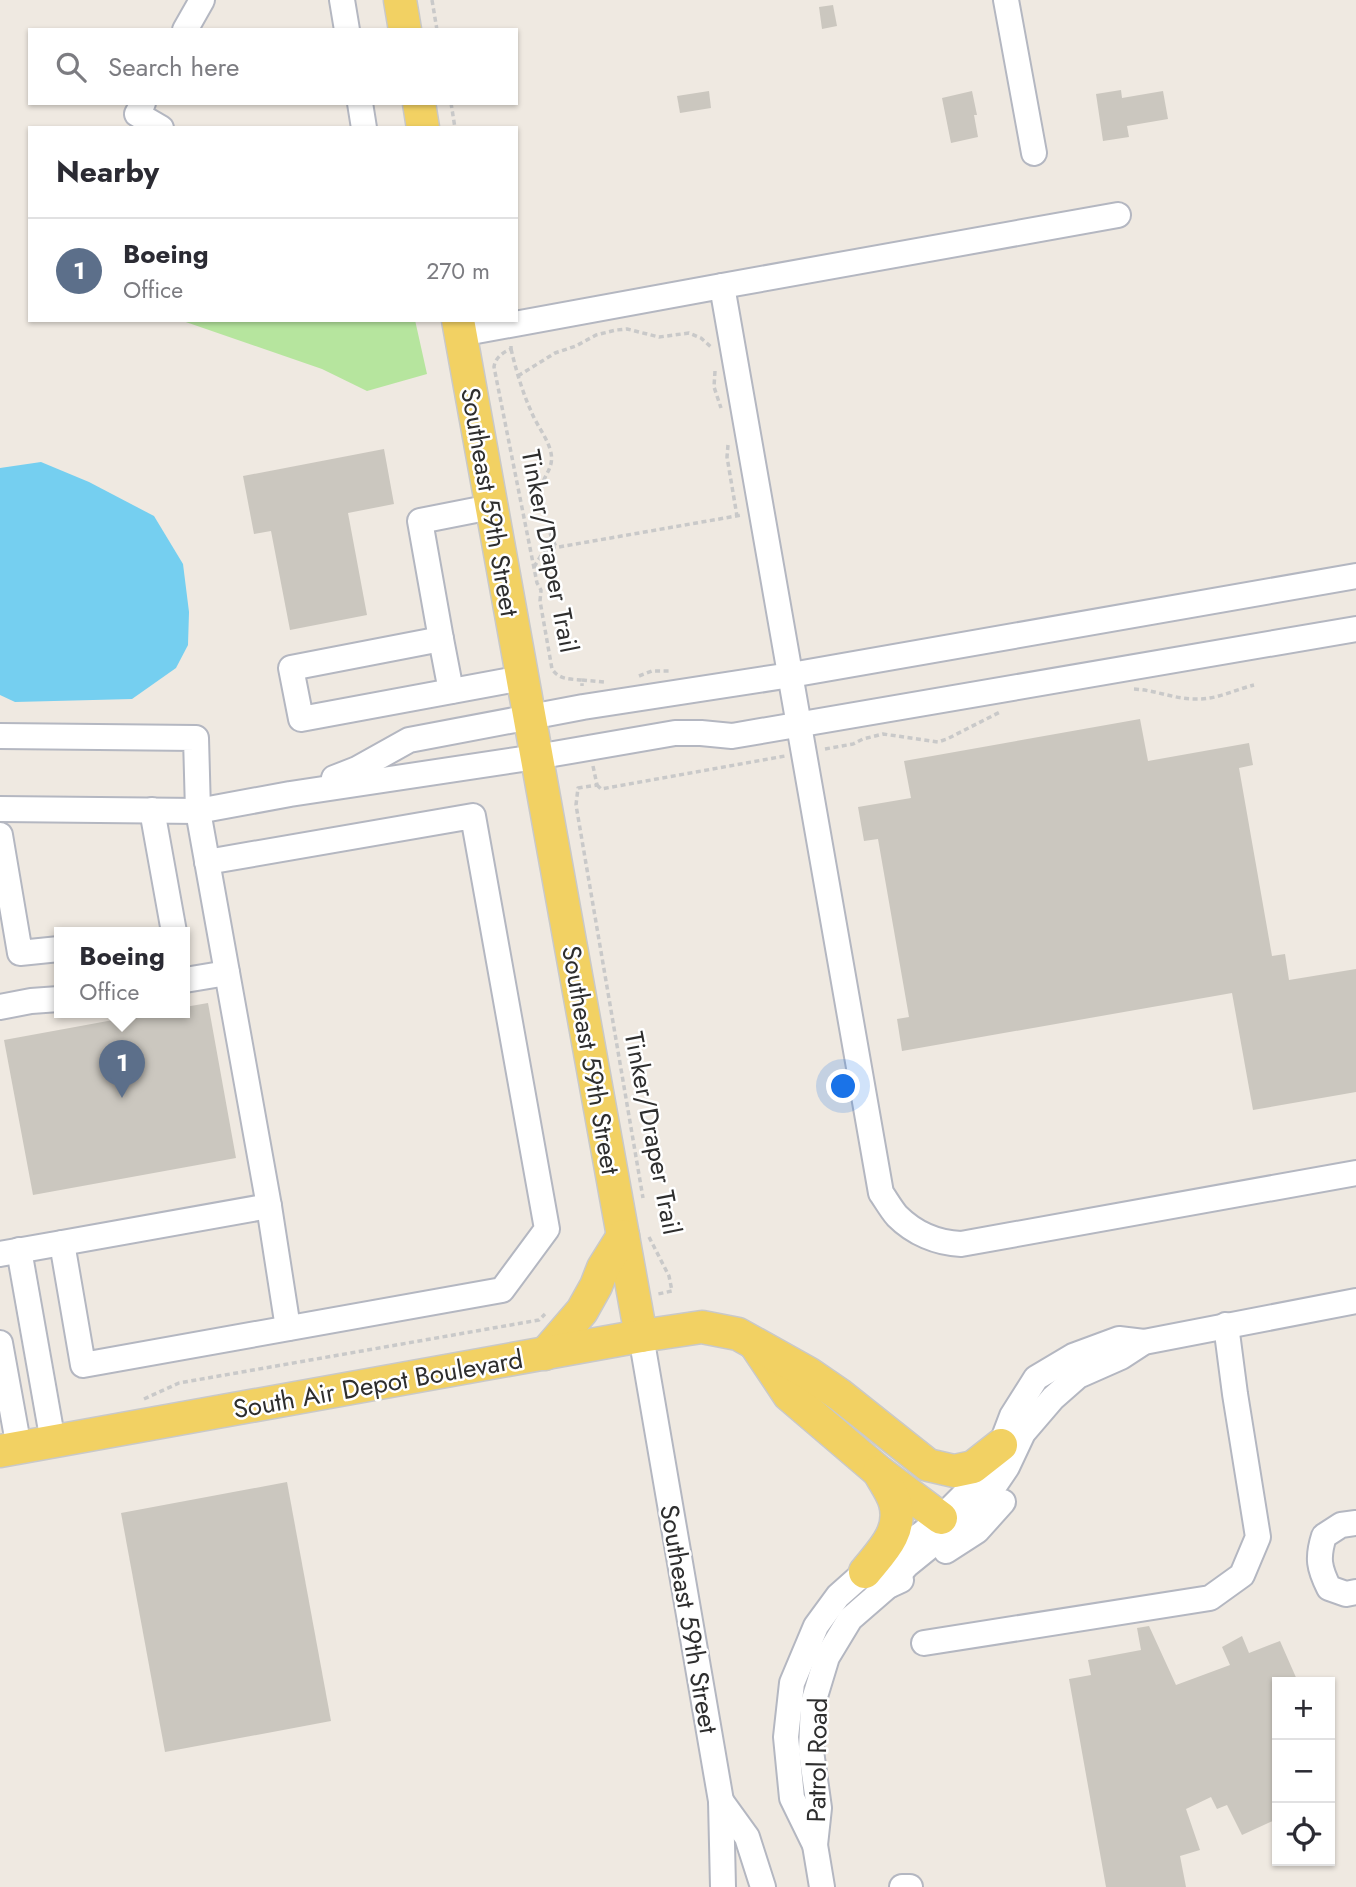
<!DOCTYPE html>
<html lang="en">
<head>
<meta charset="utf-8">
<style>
	body { margin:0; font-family:Jost,sans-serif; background:#f7f7f7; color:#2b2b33 }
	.controls { position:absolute; right:21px; bottom:21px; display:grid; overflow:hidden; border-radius:0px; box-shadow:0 2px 5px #0004 }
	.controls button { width:63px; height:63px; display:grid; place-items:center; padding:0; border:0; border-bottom:2px solid #e1e1e2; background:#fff; color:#2b2b33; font:35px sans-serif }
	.you { position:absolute; left:844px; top:1087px; width:24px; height:24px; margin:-18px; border:5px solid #fff; border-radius:50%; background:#1a73e8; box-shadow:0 0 0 10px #1a73e833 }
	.badge { display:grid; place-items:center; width:46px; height:46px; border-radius:50%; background:#4264fb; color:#fff; font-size:23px; font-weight:700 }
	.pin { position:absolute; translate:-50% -58px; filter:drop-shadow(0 2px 4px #0008) }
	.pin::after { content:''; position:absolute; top:37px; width:24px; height:21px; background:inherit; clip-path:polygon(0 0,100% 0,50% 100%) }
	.popup { position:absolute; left:54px; top:927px; width:136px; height:91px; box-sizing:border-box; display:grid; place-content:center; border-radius:0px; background:#fff; filter:drop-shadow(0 2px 5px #0005); font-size:23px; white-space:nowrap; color:#7c7c81 }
	.popup b { font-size:26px; color:#2b2b33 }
	.popup::after { content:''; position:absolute; left:50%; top:100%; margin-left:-14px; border:14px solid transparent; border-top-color:#fff }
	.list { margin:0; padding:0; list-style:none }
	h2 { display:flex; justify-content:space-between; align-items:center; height:91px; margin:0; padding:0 28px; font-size:30px }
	h2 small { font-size:23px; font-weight:400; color:#7c7c81 }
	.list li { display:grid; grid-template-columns:46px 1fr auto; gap:21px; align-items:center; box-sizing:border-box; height:105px; padding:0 28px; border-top:2px solid #e1e1e2 }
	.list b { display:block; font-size:26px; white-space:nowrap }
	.list p { margin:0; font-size:23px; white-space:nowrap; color:#7c7c81 }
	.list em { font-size:23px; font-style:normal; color:#7c7c81 }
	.icon { flex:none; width:38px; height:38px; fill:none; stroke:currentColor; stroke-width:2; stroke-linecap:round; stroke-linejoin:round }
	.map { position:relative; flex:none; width:1356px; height:1887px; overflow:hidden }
	.search { position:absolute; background:#fff; box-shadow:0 2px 5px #0004; left:28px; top:28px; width:490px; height:77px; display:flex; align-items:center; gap:18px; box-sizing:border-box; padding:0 24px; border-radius:0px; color:#7c7c81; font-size:26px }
	.panel { position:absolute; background:#fff; box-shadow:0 2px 5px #0004; left:28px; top:126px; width:490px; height:196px; border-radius:0px }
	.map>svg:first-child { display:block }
</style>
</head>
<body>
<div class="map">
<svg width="1356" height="1887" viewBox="0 0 1356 1887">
	<rect width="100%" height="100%" fill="#efe9e1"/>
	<polygon fill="#b6e59e" points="180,320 415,320 427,374 367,391 322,369"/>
	<polygon fill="#75cff0" points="41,462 89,482 154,516 183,564 189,612 188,645 176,668 132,699 15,702 0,695 0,468"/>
	<g fill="#cbc7bf">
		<polygon points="833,5 837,26 822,29 819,7"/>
		<polygon points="1121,90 1122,98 1163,91 1168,119 1127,126 1129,137 1103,141 1096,94"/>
		<polygon points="709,91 711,108 680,113 677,96"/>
		<polygon points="972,91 977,115 974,115 978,137 951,143 942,98"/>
		<polygon points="384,449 394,504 348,513 367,615 290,630 271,531 254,534 243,476"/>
		<polygon points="1140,719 1148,761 1249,743 1253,765 1239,768 1272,956 1285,954 1289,980 1356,969 1356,1092 1253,1110 1232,993 902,1051 897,1019 909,1017 878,839 864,841 858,807 911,798 904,761"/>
		<polygon points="208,1003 236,1158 33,1195 4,1040 157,1012 185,1012 185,1007"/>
		<polygon points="287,1482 331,1721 165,1752 121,1513"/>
		<polygon points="1149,1626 1176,1685 1230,1665 1222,1647 1242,1636 1249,1653 1280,1641 1298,1682 1277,1682 1277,1819 1242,1835 1227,1805 1217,1809 1211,1797 1186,1809 1200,1850 1180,1856 1186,1887 1106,1887 1069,1679 1091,1675 1088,1660 1141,1650 1137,1628"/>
	</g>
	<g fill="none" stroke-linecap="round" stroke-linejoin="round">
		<defs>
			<g id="minor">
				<polyline points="342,0 347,30"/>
				<polyline points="1006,0 1034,153"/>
				<polyline points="185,30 202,0"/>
				<polyline points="143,103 137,114 161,128"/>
				<polyline points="360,103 364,128"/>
				<polyline points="722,286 1118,215"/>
				<path d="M460,334L722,286L881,1193C886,1200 891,1209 897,1216C914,1233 937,1243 961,1244L1356,1173"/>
				<polyline points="491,507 420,521 441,639 291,668 301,719 522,678"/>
				<polyline points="441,639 451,691"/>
				<polyline points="0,736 196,738 198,811 269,1206 288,1328"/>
				<polyline points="334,778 357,769 409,740 583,707 791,675 1356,576"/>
				<polyline points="0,809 198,811 290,794 536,757 675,733 701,733 732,736 1356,629"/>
				<polyline points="152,810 174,932"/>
				<polyline points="0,835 20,953 59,949"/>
				<polyline points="207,862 473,816 547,1229 502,1290 83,1365 62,1243 269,1206"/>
				<polyline points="185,980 227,973"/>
				<polyline points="0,1007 31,1001 59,999"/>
				<polyline points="19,1250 53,1442"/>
				<polyline points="0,1254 62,1243"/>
				<polyline points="641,1336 721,1801 723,1887"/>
				<polyline points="0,1343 19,1448"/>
				<path d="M1356,1523L1341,1525L1324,1536C1317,1558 1319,1568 1329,1588L1346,1594L1356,1592"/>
				<polyline points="946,1551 977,1531 1003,1502"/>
				<polyline points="888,1586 907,1565 965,1518 986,1498 1007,1467 1023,1433 1053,1398 1078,1376 1121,1357 1144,1342 1356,1301"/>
				<polyline points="924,1643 1210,1598 1242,1575 1258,1537 1235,1394 1226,1325"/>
				<polyline points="721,1801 747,1837 763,1887"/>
				<polyline points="815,1845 819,1808 811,1751 813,1703 827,1657 850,1619 888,1586 901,1580"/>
				<polyline points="822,1887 815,1845 792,1798 786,1737 792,1683 816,1626 838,1596 865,1572 920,1535 941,1518 988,1471 1001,1445 1012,1416 1036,1378 1073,1356 1119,1339 1144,1342"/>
				<polyline points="902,1887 910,1887"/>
			</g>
			<g id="major">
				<polyline points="400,0 405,30"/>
				<polyline points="419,103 423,128"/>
				<polyline points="458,320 641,1336"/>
				<polyline points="757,1347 789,1395 878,1471 941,1518"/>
				<polyline points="545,1354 582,1311 596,1286 603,1268 623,1236"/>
				<polyline points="0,1451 641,1336 702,1327 738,1334 808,1373 840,1395 928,1465 954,1471 973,1467 1001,1445"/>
				<path d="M865,1572C881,1552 903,1532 895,1503C892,1492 884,1482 879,1472"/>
			</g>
		</defs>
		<use href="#minor" stroke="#b4b7c1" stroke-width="28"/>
		<use href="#major" stroke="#c9c9c9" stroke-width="35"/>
		<g stroke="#c9c9c9" stroke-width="3.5" stroke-dasharray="5 3.5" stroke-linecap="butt">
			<polyline points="432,0 437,30"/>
			<polyline points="451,103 455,128"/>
			<path d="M511,346V349C503,352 495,358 494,367L537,583L541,590L540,601L552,669C559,680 571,679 582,680V686"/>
			<path d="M511,349C516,370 522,391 531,411C536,424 546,436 550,449C556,468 543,474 541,490C538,508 549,531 556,547"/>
			<polyline points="715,371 714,387 721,408"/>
			<polyline points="518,376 555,353 576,346 596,335 616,330 627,329 659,337 689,333 701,338 711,347"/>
			<polyline points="728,445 727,457 737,516"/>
			<polyline points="534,567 542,554 553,548 742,515"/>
			<polyline points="639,676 652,671 672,671"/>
			<polyline points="582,680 604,682"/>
			<path d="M1134,689C1155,690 1174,699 1195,699C1216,700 1234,690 1254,685"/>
			<polyline points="825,749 853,744 863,739 883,734 938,742 947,739 1000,712"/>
			<polyline points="593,766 597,785 578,788 576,805 643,1198"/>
			<polyline points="597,785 601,789 785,756"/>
			<polyline points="649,1237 669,1276 672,1291 658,1294"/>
			<polyline points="144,1399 179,1383 539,1320 545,1314"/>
		</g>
		<use href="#minor" stroke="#fff" stroke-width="24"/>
		<use href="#major" stroke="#f2d163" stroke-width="32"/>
	</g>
	<g text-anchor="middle" stroke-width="5" stroke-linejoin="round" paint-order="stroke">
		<g font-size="26" fill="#2e2e2e" stroke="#fff">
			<text transform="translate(490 502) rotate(80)" y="9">Southeast 59th Street</text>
			<text transform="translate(550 551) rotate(79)" y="9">Tinker/Draper Trail</text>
			<text transform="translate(591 1060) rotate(80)" y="9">Southeast 59th Street</text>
			<text transform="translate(653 1133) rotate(79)" y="9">Tinker/Draper Trail</text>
			<text transform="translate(378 1384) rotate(-10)" y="9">South Air Depot Boulevard</text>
			<text transform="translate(689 1619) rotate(80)" y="9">Southeast 59th Street</text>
			<text transform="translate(817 1760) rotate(-89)" y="9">Patrol Road</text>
		</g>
	</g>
</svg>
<div class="controls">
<button>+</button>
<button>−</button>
<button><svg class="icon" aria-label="locate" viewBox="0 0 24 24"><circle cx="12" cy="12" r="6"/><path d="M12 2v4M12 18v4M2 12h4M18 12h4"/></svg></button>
</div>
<div class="you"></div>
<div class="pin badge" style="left:122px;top:1098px;background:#5c6f8a">1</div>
<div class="popup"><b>Boeing</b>Office</div>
<div class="search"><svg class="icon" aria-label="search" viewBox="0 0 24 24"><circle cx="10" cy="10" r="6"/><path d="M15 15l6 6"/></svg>Search here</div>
<section class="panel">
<h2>Nearby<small></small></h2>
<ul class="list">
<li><span class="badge" style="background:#5c6f8a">1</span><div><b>Boeing</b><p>Office</p></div><em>270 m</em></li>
</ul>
</section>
</div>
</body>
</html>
